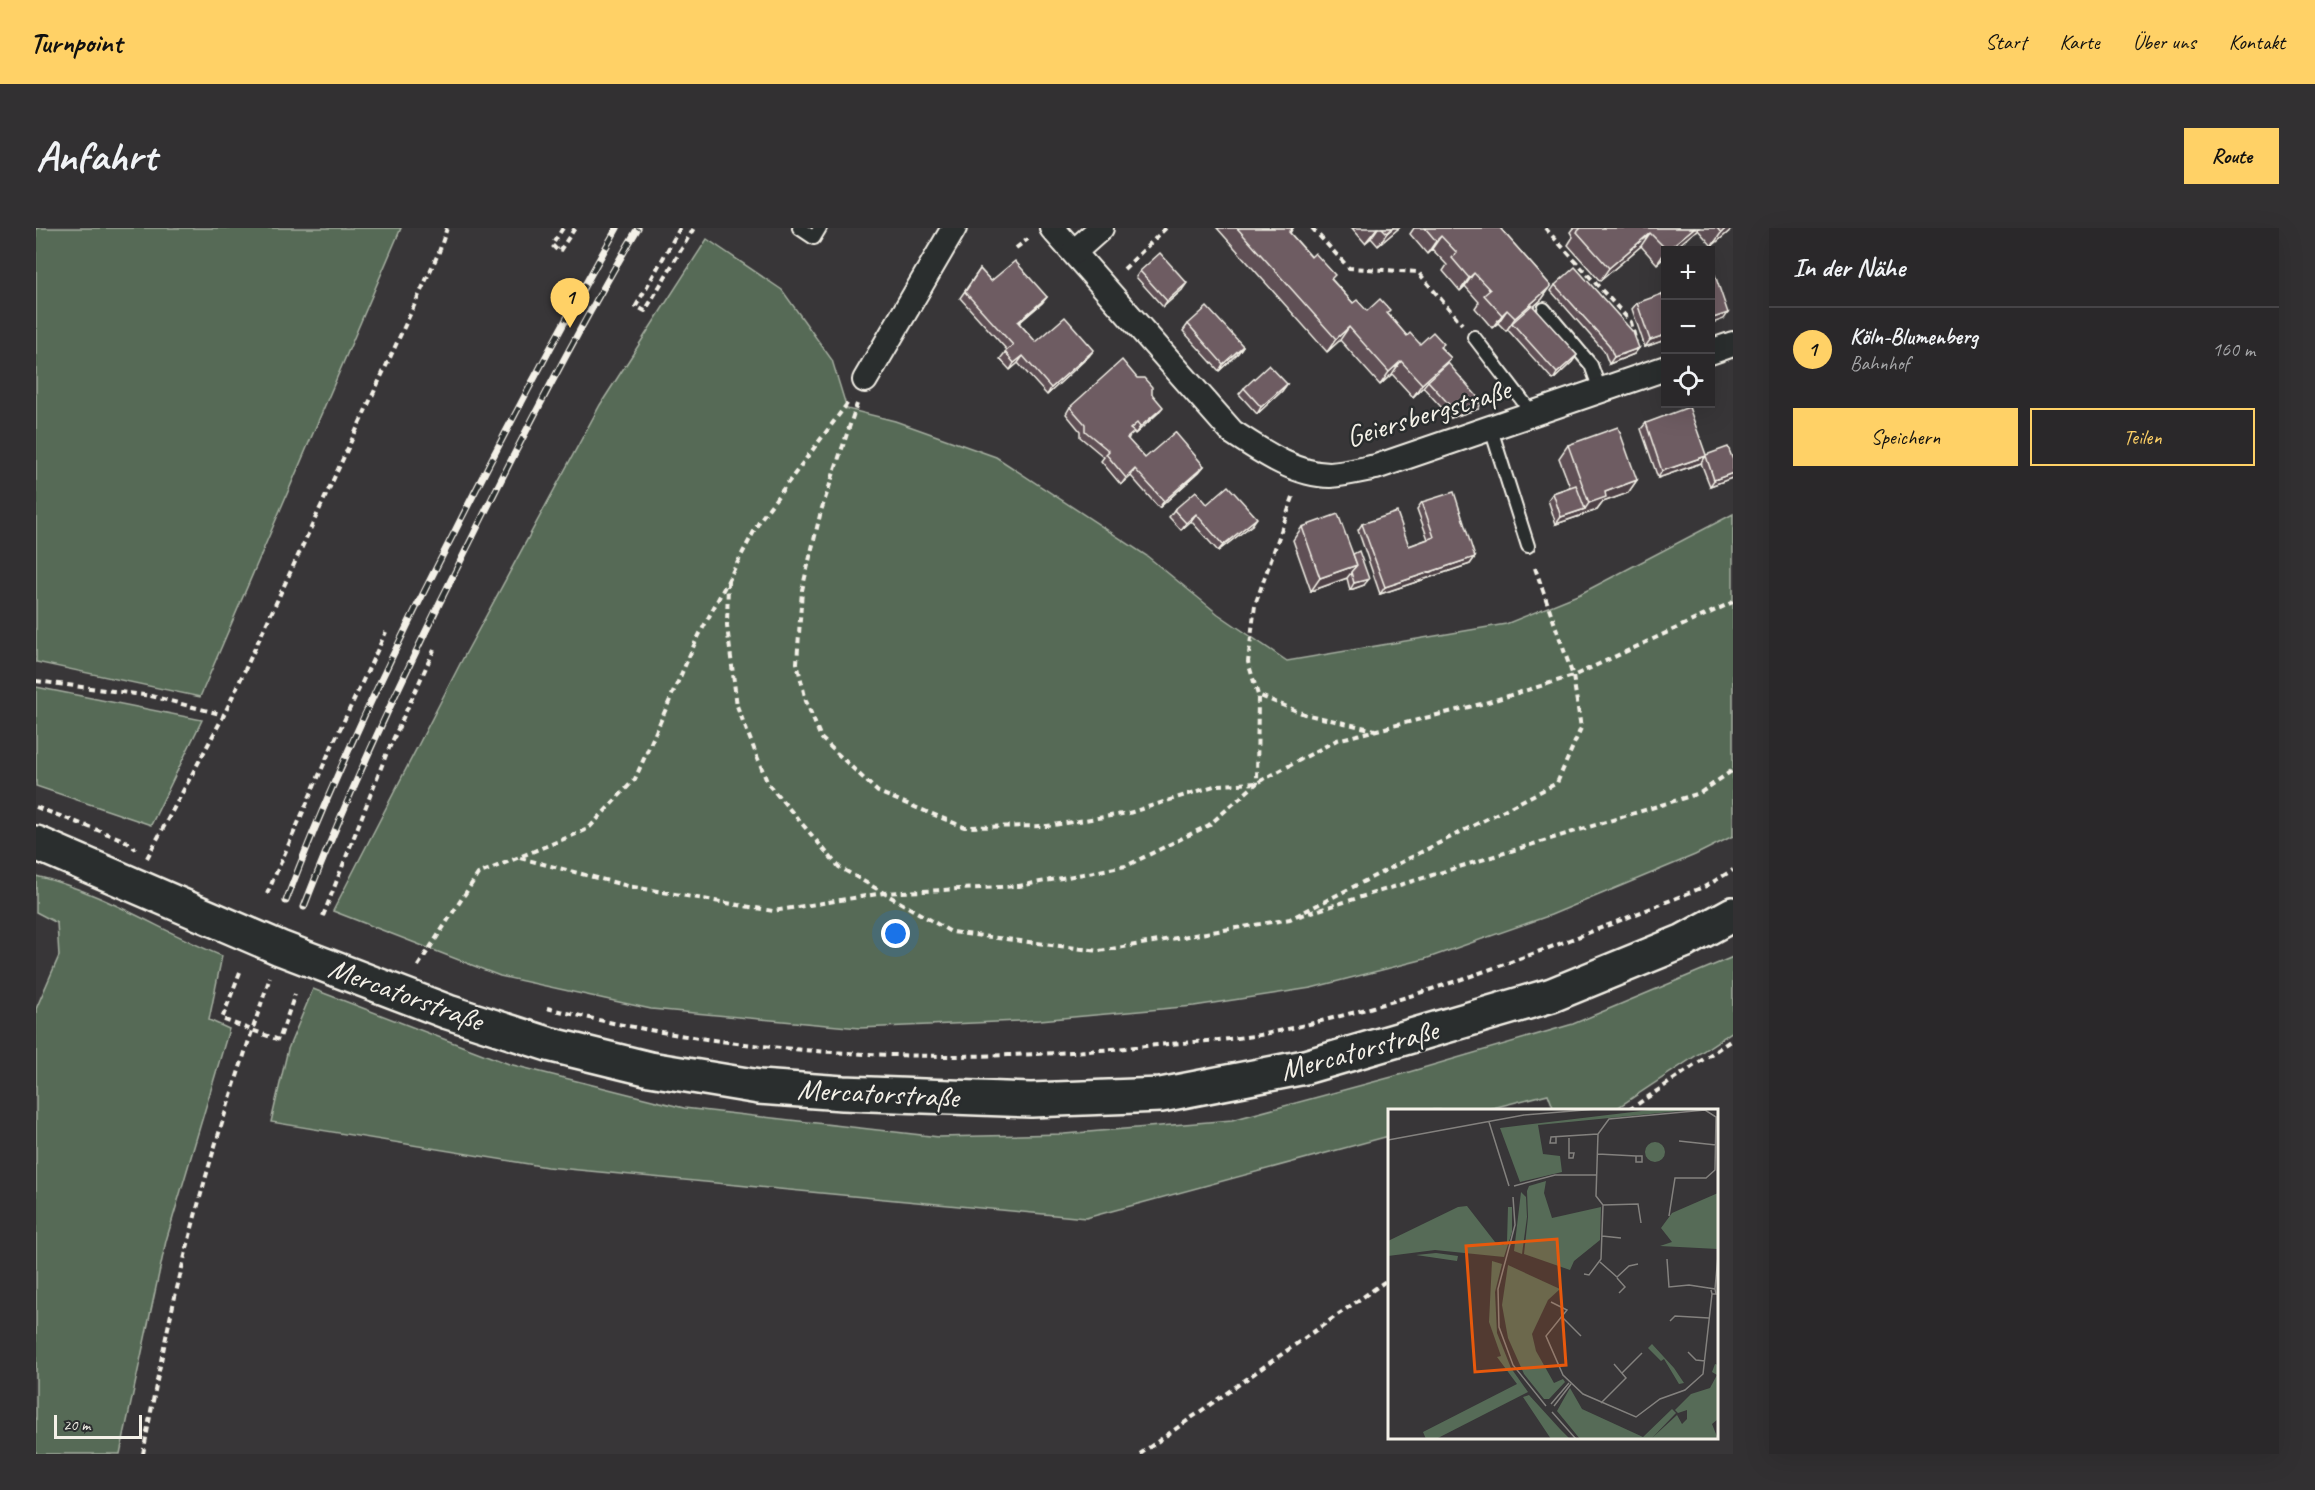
<!DOCTYPE html>
<html lang="de">
<head>
<meta charset="utf-8">
<style>
	body { margin:0; font-family:Caveat,sans-serif; background:#323032; color:#f1f3f6 }
	.controls { position:absolute; right:18px; top:18px; display:grid; overflow:hidden; border-radius:0px; box-shadow:0 6px 24px #0002 }
	.controls button { width:54px; height:54px; display:grid; place-items:center; padding:0; border:0; border-bottom:2px solid #464447; background:#2a282a; color:#f1f3f6; font:30px sans-serif }
	.scale { position:absolute; left:18px; bottom:15px; width:88px; box-sizing:border-box; padding-left:6px; border:3px solid #f4f1e8; border-top:0; font-size:16px; line-height:21px; white-space:nowrap; color:#f4f1e8; -webkit-text-stroke:4px #2a2d2e; paint-order:stroke }
	.you { position:absolute; left:860px; top:706px; width:21px; height:21px; margin:-15px; border:4px solid #fff; border-radius:50%; background:#1a73e8; box-shadow:0 0 0 9px #1a73e833 }
	.badge { display:grid; place-items:center; width:39px; height:39px; border-radius:50%; background:#ffd166; color:#111; font-size:20px; font-weight:700 }
	.pin { position:absolute; translate:-50% -50px; filter:drop-shadow(0 2px 3px #0008) }
	.pin::after { content:''; position:absolute; top:32px; width:21px; height:18px; background:inherit; clip-path:polygon(0 0,100% 0,50% 100%) }
	.list { margin:0; padding:0; list-style:none }
	h2 { display:flex; justify-content:space-between; align-items:center; height:78px; margin:0; padding:0 24px; font-size:26px }
	h2 small { font-size:20px; font-weight:400; color:#a5a6a8 }
	.list li { display:grid; grid-template-columns:39px 1fr auto; gap:18px; align-items:center; box-sizing:border-box; height:84px; padding:0 24px; border-top:2px solid #464447 }
	.list b { display:block; font-size:22px; white-space:nowrap }
	.list p { margin:0; font-size:20px; white-space:nowrap; color:#a5a6a8 }
	.list em { font-size:20px; font-style:normal; color:#a5a6a8 }
	.actions { display:flex; gap:12px; padding:18px 24px }
	.actions a { flex:1; padding:14px 0; border:2px solid #ffd166; border-radius:0px; text-align:center; font-size:21px; color:#ffd166 }
	.actions .main { background:#ffd166; color:#111 }
	.icon { flex:none; width:33px; height:33px; fill:none; stroke:currentColor; stroke-width:2; stroke-linecap:round; stroke-linejoin:round }
	.map { position:relative; flex:none; width:1697px; height:1226px; overflow:hidden; border-radius:0px }
	header { display:flex; align-items:center; gap:36px; box-sizing:border-box; height:84px; padding:0 30px; background:#ffd166; color:#111 }
	header strong { font-size:28px }
	nav { display:flex; gap:33px; margin-inline-start:auto; font-size:21px }
	.intro { display:flex; align-items:center; justify-content:space-between; box-sizing:border-box; height:144px; padding:0 36px }
	h1 { margin:0; font-size:42px }
	.button { padding:15px 27px; border-radius:0px; background:#ffd166; color:#111; font-size:21px; font-weight:700 }
	main { display:flex; gap:36px; padding:0 36px }
	aside { flex:1; background:#2a282a; border-radius:0px; box-shadow:0 6px 24px #0002 }
	.map>svg:first-child { display:block }
</style>
</head>
<body>
<header>
<strong>Turnpoint</strong>
<nav><a>Start</a><a>Karte</a><a>Über uns</a><a>Kontakt</a></nav>
</header>
<div class="intro"><h1>Anfahrt</h1><a class="button">Route</a></div>
<main>
<div class="map">
<svg width="1697" height="1226" viewBox="0 0 1697 1226">
	<rect width="100%" height="100%" fill="#383638"/>
	<filter id="ink" filterUnits="userSpaceOnUse"><feTurbulence type="fractalNoise" baseFrequency=".0167" numOctaves="2"/><feDisplacementMap in="SourceGraphic" scale="12" xChannelSelector="R" yChannelSelector="G"/><feConvolveMatrix kernelMatrix="1 2 1 2 8 2 1 2 1" color-interpolation-filters="sRGB"/></filter>
	<g filter="url(#ink)">
		<g fill="#566b57" stroke="#a5aea0" stroke-width="1.5">
			<polygon points="0,0 365,0 164,469 0,434"/>
			<polygon points="671,11 746,62 796,132 811,181 859,193 960,229 1111,328 1182,386 1251,433 1470,396 1544,366 1697,286 1697,608 1659,627 1515,687 1389,731 1275,760 1158,778 1004,792 824,800 615,781 464,748 297,683 424,436 564,177"/>
			<polygon points="0,459 166,492 115,597 0,558"/>
			<path d="M0,648C67,664 123,702 186,728L173,792L193,801L130,1013L84,1226H0V781L23,728L21,695L0,684Z"/>
			<polygon points="1697,729 1697,803 1578,882 1518,882 1512,866 1449,882 1354,882 1353,908 1050,990 511,939 235,894 252,821 277,761 473,836 648,880 903,909 1028,906 1196,892 1356,849 1537,796"/>
		</g>
		<g fill="none" stroke-linecap="round" stroke-linejoin="round">
			<defs>
				<g id="service">
					<polyline points="763,0 778,10 784,0"/>
					<polyline points="1508,81 1555,137 1564,162"/>
					<polyline points="1438,109 1496,185"/>
					<polyline points="1454,198 1492,318"/>
				</g>
				<g id="minor">
					<path d="M1016,0L1196,204C1224,222 1259,247 1294,247C1309,246 1325,242 1340,239L1630,140"/>
					<polyline points="1038,24 1065,0"/>
					<polyline points="1674,124 1697,116"/>
					<polyline points="829,152 918,0"/>
				</g>
				<polyline id="secondary" points="0,615 244,720 412,784 512,816 614,841 723,859 807,865 995,872 1125,867 1269,839 1516,767 1648,713 1697,686"/>
			</defs>
			<use href="#service" stroke="#f4f1e8" stroke-width="16"/>
			<use href="#minor" stroke="#f4f1e8" stroke-width="28"/>
			<use href="#secondary" stroke="#f4f1e8" stroke-width="38"/>
			<g stroke="#f4f1e8" stroke-width="4" stroke-dasharray="6 4.5" stroke-linecap="butt">
				<polyline points="527,0 516,17 523,24 539,0"/>
				<polyline points="644,0 600,78 609,83 658,0"/>
				<polyline points="1276,0 1313,40 1382,44 1426,96"/>
				<polyline points="1509,0 1595,94 1600,114"/>
				<polyline points="980,20 992,11"/>
				<polyline points="1088,41 1130,0"/>
				<polyline points="821,176 785,283 766,362 761,435 770,473 785,510 842,564 928,599 1011,598 1093,585 1181,557 1221,555 1301,512 1449,475 1537,448 1697,374"/>
				<polyline points="1257,269 1219,377 1212,434 1222,467 1268,486 1339,502"/>
				<polyline points="692,353 691,398 701,478 732,556 803,639 848,665 983,658 1090,638 1173,597 1221,555 1222,467"/>
				<polyline points="0,453 115,468 188,487"/>
				<polyline points="0,579 88,612 100,621"/>
				<polyline points="111,630 188,487 403,24 411,0"/>
				<polyline points="484,630 592,658 737,683 848,665 915,704 1063,723 1254,691 1521,555 1545,500 1537,448 1498,337"/>
				<polyline points="231,666 295,520 350,404"/>
				<polyline points="287,688 350,527 398,422"/>
				<polyline points="1263,688 1664,565 1697,542"/>
				<polyline points="382,738 442,646 552,601 599,551 659,415 724,292 814,172"/>
				<polyline points="204,744 186,791 243,812 259,766"/>
				<path d="M511,780C707,829 910,838 1110,818C1149,814 1191,813 1229,806C1382,774 1526,716 1670,658L1697,642"/>
				<polyline points="1593,882 1697,811"/>
				<path d="M107,1226C120,1155 134,1085 152,1016C174,925 205,837 234,749"/>
				<polyline points="1104,1226 1354,1050"/>
			</g>
			<use href="#service" stroke="#2a2d2e" stroke-width="12"/>
			<use href="#minor" stroke="#2a2d2e" stroke-width="24"/>
			<use href="#secondary" stroke="#2a2d2e" stroke-width="33"/>
			<defs>
				<g id="rail">
					<path d="M250,673C298,546 356,425 418,305C470,202 524,100 581,0"/>
					<path d="M268,679C316,555 373,435 433,316C486,209 541,103 602,0"/>
				</g>
			</defs>
			<use href="#rail" stroke="#f4f1e8" stroke-width="7"/>
			<use href="#rail" stroke="#2a2d2e" stroke-width="4.5" stroke-dasharray="14" stroke-linecap="butt"/>
		</g>
		<g fill="#5f4f54" stroke="#f4f1e8" stroke-width="1.5">
			<polygon points="1181,0 1257,0 1254,5 1317,75 1331,83 1352,86 1371,108 1384,116 1405,120 1415,130 1410,137 1442,181 1415,190 1387,159 1377,169 1356,146 1344,157 1304,112 1291,124"/>
			<polygon points="1316,0 1363,0 1342,18 1335,10 1329,15"/>
			<polygon points="1378,0 1464,0 1515,58 1506,71 1497,79 1541,127 1536,134 1517,152 1472,102 1470,103 1462,95 1456,100 1439,80 1443,74 1429,58 1424,63 1407,43 1411,37 1396,21 1391,26 1374,6"/>
			<polygon points="1537,0 1697,0 1676,18 1662,2 1629,22 1629,29 1621,36 1605,18 1564,53 1532,17 1537,9 1534,4"/>
			<polygon points="944,41 955,53 1011,69 1006,75 983,95 1000,114 1053,128 1011,167 982,135 974,142 964,131 971,122 924,70"/>
			<polygon points="1104,43 1146,62 1127,79 1100,49"/>
			<polygon points="1519,57 1603,120 1598,126 1573,136 1568,123 1515,63"/>
			<polygon points="1601,75 1629,76 1629,112 1609,119 1596,81"/>
			<polygon points="1152,96 1207,118 1202,125 1183,143 1147,103"/>
			<polygon points="1251,156 1246,163 1221,186 1203,166 1208,160"/>
			<polygon points="1116,166 1122,185 1099,206 1096,202 1092,212 1109,230 1168,238 1163,244 1123,280 1095,248 1085,257 1065,233 1068,229 1044,209 1044,203 1030,186 1034,179"/>
			<polygon points="1610,195 1670,227 1696,250 1674,258 1665,235 1622,250 1605,201"/>
			<polygon points="1532,217 1601,252 1592,265 1567,274 1561,282 1520,296 1512,272 1517,265 1534,259 1523,230"/>
			<polygon points="1386,274 1439,329 1434,336 1344,366 1322,302 1326,296 1373,318 1392,311 1381,281"/>
			<polygon points="1171,276 1216,297 1182,323 1155,293 1145,302 1133,289 1138,282"/>
			<polygon points="1266,299 1328,357 1314,362 1311,350 1275,363 1257,312"/>
		</g>
		<g fill="#4d4045" stroke="#f4f1e8" stroke-width="1.5">
			<polygon points="1341,0 1342,0 1335,10 1329,15"/>
			<polygon points="1357,0 1363,0 1342,18 1351,5"/>
			<polygon points="1658,0 1663,0 1637,22 1631,22"/>
			<polygon points="1690,0 1697,0 1676,18 1685,5"/>
			<polygon points="1614,5 1605,18 1564,53 1573,40"/>
			<polygon points="1405,8 1396,21 1391,26 1400,13"/>
			<polygon points="1629,24 1629,29 1621,36"/>
			<polygon points="1438,45 1429,58 1424,63 1433,50"/>
			<polygon points="1151,55 1146,62 1127,79 1131,73"/>
			<polygon points="1515,58 1506,71 1477,97 1476,95 1470,103 1479,90"/>
			<polygon points="1011,69 1006,75 977,100 982,94"/>
			<polygon points="1471,82 1462,95 1456,100 1466,87"/>
			<polygon points="1692,85 1688,91 1674,96 1674,91"/>
			<polygon points="1313,99 1304,112 1291,124 1300,111"/>
			<polygon points="1629,107 1629,112 1609,119 1614,112"/>
			<polygon points="1207,118 1202,125 1183,143 1187,136"/>
			<polygon points="1603,120 1598,126 1573,136 1578,129"/>
			<polygon points="1058,122 1053,128 1011,167 1015,160"/>
			<polygon points="1541,127 1536,134 1517,152 1521,145"/>
			<polygon points="987,128 982,135 974,142 978,135"/>
			<polygon points="1415,130 1405,143 1392,153 1387,159 1377,169 1386,156"/>
			<polygon points="1365,133 1356,146 1344,157 1353,144"/>
			<polygon points="1251,156 1246,163 1221,186 1225,179"/>
			<polygon points="1446,174 1442,181 1415,190 1419,183"/>
			<polygon points="1127,179 1122,185 1099,206 1104,199"/>
			<polygon points="1670,228 1665,235 1622,250 1626,243"/>
			<polygon points="1168,238 1163,244 1123,280 1128,273"/>
			<polygon points="1099,241 1095,248 1085,257 1090,250"/>
			<polygon points="1697,245 1696,250 1674,258 1678,252"/>
			<polygon points="1601,252 1592,265 1567,274 1561,282 1520,296 1525,289 1549,281 1553,275 1569,264"/>
			<polygon points="1160,286 1155,293 1145,302 1150,295"/>
			<polygon points="1221,290 1216,297 1182,323 1187,317"/>
			<polygon points="1439,329 1434,336 1344,366 1349,359"/>
			<polygon points="1321,337 1311,350 1275,363 1284,350"/>
			<polygon points="1333,351 1328,357 1314,362 1318,355"/>
		</g>
		<g fill="#6e5c62" stroke="#f4f1e8" stroke-width="1.5">
			<polygon points="1201,0 1257,0 1253,4 1275,29 1279,25 1299,47 1295,51 1317,75 1321,72 1331,83 1344,71 1354,82 1351,85 1371,108 1374,105 1384,116 1397,104 1408,116 1404,119 1415,130 1386,156 1365,133 1353,144 1313,99 1300,111"/>
			<polygon points="1346,0 1357,0 1351,5"/>
			<polygon points="1389,0 1464,0 1515,58 1479,90 1471,82 1466,87 1448,67 1454,62 1438,45 1433,50 1416,30 1421,25 1405,8 1400,13"/>
			<polygon points="1545,0 1658,0 1631,22 1614,5 1573,40 1541,4"/>
			<polygon points="1681,0 1690,0 1685,5"/>
			<polygon points="1124,25 1151,55 1131,73 1104,43"/>
			<polygon points="979,33 1011,69 982,94 1000,114 1029,89 1058,122 1015,160 987,128 978,135 969,124 977,117 929,64 944,41 955,53"/>
			<polygon points="1539,39 1597,104 1603,120 1578,129 1573,117 1519,57"/>
			<polygon points="1679,47 1692,85 1674,91 1674,49"/>
			<polygon points="1626,66 1629,76 1629,107 1614,112 1601,75"/>
			<polygon points="1496,77 1541,127 1521,145 1476,95"/>
			<polygon points="1171,79 1207,118 1187,136 1152,96"/>
			<polygon points="1086,132 1101,150 1108,150 1116,159 1116,166 1127,179 1104,199 1101,195 1094,201 1098,204 1091,210 1109,230 1139,204 1168,238 1128,273 1099,241 1090,250 1070,226 1073,223 1049,203 1049,196 1034,179"/>
			<polygon points="1412,135 1446,174 1419,183 1392,153"/>
			<polygon points="1233,137 1251,156 1225,179 1208,160"/>
			<polygon points="1653,179 1670,227 1692,219 1697,232 1697,245 1678,252 1670,228 1626,243 1610,195"/>
			<polygon points="1582,199 1601,252 1569,264 1570,269 1553,275 1532,217"/>
			<polygon points="1540,257 1549,281 1525,289 1517,265"/>
			<polygon points="1192,258 1221,290 1187,317 1160,286 1150,295 1138,282 1160,263 1171,276"/>
			<polygon points="1418,264 1439,329 1349,359 1326,296 1361,284 1373,318 1398,309 1386,274"/>
			<polygon points="1302,286 1321,337 1284,350 1266,299"/>
			<polygon points="1323,323 1333,351 1318,355 1315,344 1321,337 1317,326"/>
		</g>
	</g>
	<g text-anchor="middle" stroke-width="5" stroke-linejoin="round" paint-order="stroke">
		<g font-size="30" fill="#f4f1e8" stroke="#2a2d2e">
			<text transform="translate(1392 185) rotate(-17)" y="10">Geiersbergstraße</text>
			<text transform="translate(370 766) rotate(20)" y="10">Mercatorstraße</text>
			<text transform="translate(1323 822) rotate(-15)" y="10">Mercatorstraße</text>
			<text transform="translate(842 865) rotate(3)" y="10">Mercatorstraße</text>
		</g>
	</g>
	<g transform="translate(1352 881)">
		<rect width="330" height="330" fill="#383638"/>
		<path d="M270,0H313L150,16L155,45L172,47L174,63L132,73L112,19ZM257 43a10 10 0 1 1 20 0a10 10 0 1 1-20 0ZM158,72L156,84L164,109L213,98L212,131L186,152L182,161L136,145L140,108L139,82L141,77ZM133,83L138,88L139,108L134,145L126,142ZM330,84V140L272,137L284,133L273,119L284,104ZM79,97L107,133L115,136L119,133L120,98H124V123L116,148L47,141L0,147V132L70,98ZM48,144L70,147L69,152L28,146ZM104,152L114,155L107,183L109,224L123,259L140,283L48,330H38L35,323L129,275L109,248L113,247L101,213ZM120,156L172,180L160,191L144,225L148,242L166,274L175,270L177,273L161,290H156L136,265L120,229L114,196ZM264,235L286,259L296,274L291,275L276,250L273,252L260,239ZM327,255L330,256V310L324,315L330,330H192L169,302L182,279L194,300L255,328L284,300L288,304L264,329L289,306L294,315L299,310V301L290,304L287,301L303,285L322,279L329,266L324,263ZM141,286L172,320L182,330H163L135,288Z" fill="#566b57"/>
		<path fill="none" stroke="#83817e" stroke-width="1.5" d="M101,13L121,77M168,28V34H162L163,28L210,25M0,31L136,6L209,0M291,32L328,36M181,44H186L185,49H181V29M210,45L248,47H254V53H248V47M126,77L167,66H209M125,88L127,116L110,180L111,218L125,256L158,297M215,96L250,95L253,114M214,127L233,129M279,150L281,178L301,176L327,180L328,185H324L323,181M212,153L229,168L241,157L250,155M196,165L201,166L213,150L215,96L208,87L210,25L221,10L317,1L328,8L327,61L318,69H287L281,107M229,169L237,178L231,184M327,180L330,147M163,193L179,201L158,227L175,266L195,285L248,308L272,290L297,281L315,265L324,185M173,207L193,227M282,212L287,207L321,209M300,243L308,251L317,252M234,264L254,244M213,294L238,269L226,255M163,295L181,274M166,297L183,275M164,303L188,330"/>
		<path fill="#e8590c" fill-opacity="0.15" stroke="#e8590c" stroke-width="3" d="M169,130L178,256L87,263L78,137Z"/>
		<rect width="330" height="330" fill="none" stroke="#f4f1e8" stroke-width="3"/>
	</g>
</svg>
<div class="controls">
<button>+</button>
<button>−</button>
<button><svg class="icon" aria-label="locate" viewBox="0 0 24 24"><circle cx="12" cy="12" r="6"/><path d="M12 2v4M12 18v4M2 12h4M18 12h4"/></svg></button>
</div>
<div class="scale">20 m</div>
<div class="you"></div>
<div class="pin badge" style="left:534px;top:100px">1</div>
</div>
<aside>
<h2>In der Nähe<small></small></h2>
<ul class="list">
<li><span class="badge">1</span><div><b>Köln-Blumenberg</b><p>Bahnhof</p></div><em>160 m</em></li>
</ul>
<div class="actions"><a class="main">Speichern</a><a>Teilen</a></div>
</aside>
</main>
</body>
</html>
